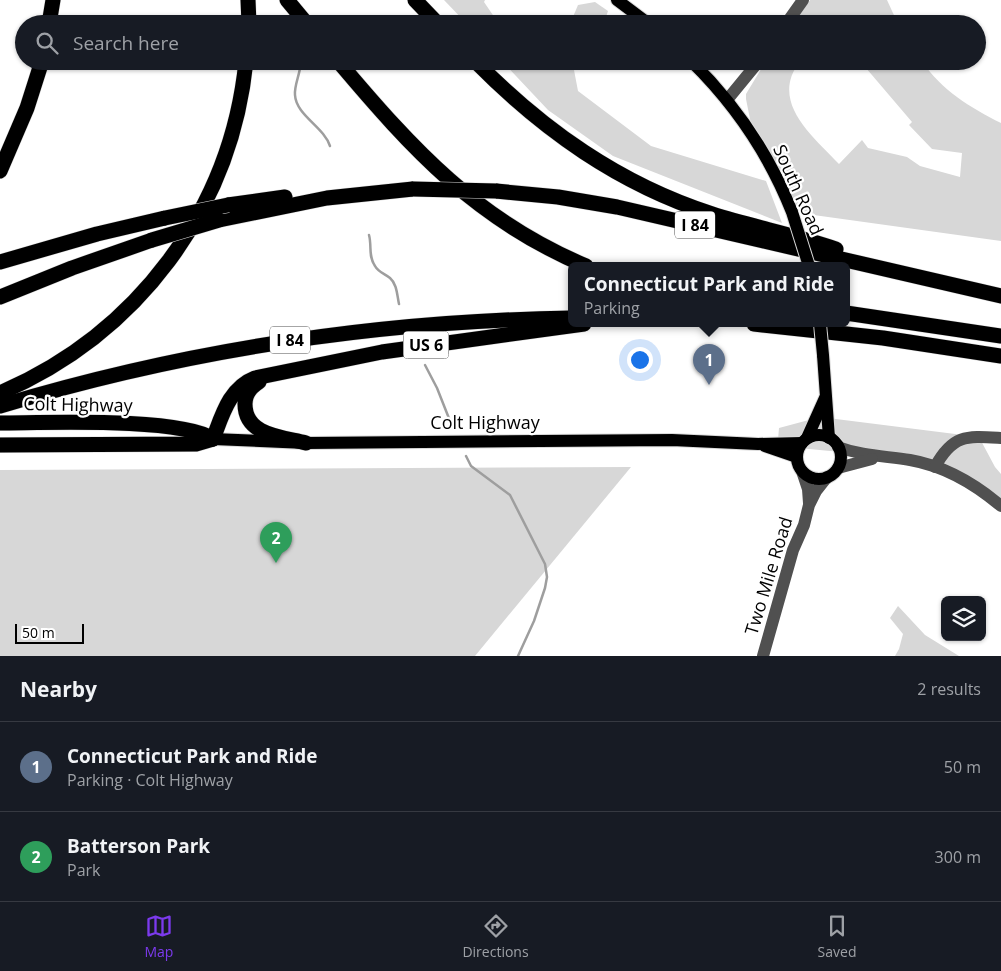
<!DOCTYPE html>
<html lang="en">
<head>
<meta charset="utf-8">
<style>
	body { margin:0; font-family:"Open Sans",sans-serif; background:#242831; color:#f1f3f6 }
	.controls { position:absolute; right:15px; bottom:15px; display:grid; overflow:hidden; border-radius:8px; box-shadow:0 1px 4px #0004 }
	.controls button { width:45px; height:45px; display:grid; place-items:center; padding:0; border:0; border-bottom:1px solid #363941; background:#171b24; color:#f1f3f6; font:25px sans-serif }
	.scale { position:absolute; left:15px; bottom:12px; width:69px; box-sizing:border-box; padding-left:5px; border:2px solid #000; border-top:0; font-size:14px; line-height:18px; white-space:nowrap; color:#000; -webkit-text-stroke:4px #fff; paint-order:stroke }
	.you { position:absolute; left:639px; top:359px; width:18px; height:18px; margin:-12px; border:4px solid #fff; border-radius:50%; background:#1a73e8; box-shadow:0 0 0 8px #1a73e833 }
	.badge { display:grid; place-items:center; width:32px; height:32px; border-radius:50%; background:#7c3aed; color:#fff; font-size:16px; font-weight:700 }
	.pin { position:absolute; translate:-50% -41px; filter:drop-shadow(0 1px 2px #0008) }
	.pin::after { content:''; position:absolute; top:26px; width:18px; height:15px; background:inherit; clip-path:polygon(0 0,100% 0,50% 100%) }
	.popup { position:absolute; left:568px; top:262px; width:282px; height:65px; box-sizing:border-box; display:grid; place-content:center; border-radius:8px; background:#171b24; filter:drop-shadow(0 1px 4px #0005); font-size:16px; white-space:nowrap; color:#9ea1a6 }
	.popup b { font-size:19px; color:#f1f3f6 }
	.popup::after { content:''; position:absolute; left:50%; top:100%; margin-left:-10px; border:10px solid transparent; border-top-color:#171b24 }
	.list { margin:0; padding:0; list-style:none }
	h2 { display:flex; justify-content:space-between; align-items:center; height:65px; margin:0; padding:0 20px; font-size:21px }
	h2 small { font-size:16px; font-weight:400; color:#9ea1a6 }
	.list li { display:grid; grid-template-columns:32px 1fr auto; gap:15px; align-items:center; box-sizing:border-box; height:90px; padding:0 20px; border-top:1px solid #363941 }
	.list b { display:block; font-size:19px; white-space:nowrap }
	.list p { margin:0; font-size:16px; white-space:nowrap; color:#9ea1a6 }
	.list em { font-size:16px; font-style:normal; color:#9ea1a6 }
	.icon { flex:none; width:28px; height:28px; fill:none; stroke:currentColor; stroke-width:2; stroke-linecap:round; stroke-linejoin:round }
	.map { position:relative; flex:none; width:1001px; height:656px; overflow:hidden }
	.search { position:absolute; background:#171b24; box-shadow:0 1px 4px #0004; left:15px; right:15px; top:15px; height:55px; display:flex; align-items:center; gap:12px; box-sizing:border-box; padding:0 18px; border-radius:28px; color:#9ea1a6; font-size:19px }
	.sheet { height:245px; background:#171b24 }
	nav { display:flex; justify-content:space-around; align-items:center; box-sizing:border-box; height:70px; border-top:1px solid #363941; background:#171b24; font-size:14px; color:#9ea1a6 }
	nav a { display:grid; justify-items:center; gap:2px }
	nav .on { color:#7c3aed }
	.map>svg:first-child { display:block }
</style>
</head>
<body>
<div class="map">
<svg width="1001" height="656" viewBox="0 0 1001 656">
	<rect width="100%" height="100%" fill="#fff"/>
	<g fill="#d7d7d7">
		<polygon points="444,0 485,0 484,2 499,24 467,24"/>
		<polygon points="810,0 887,0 898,24 793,24"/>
		<polygon points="595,2 608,11 605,20 592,24 570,24 578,5"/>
		<polygon points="502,61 534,61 541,68 546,61 577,61 574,70 578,91 651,146 766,181 782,223 613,156 548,110"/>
		<path d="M766,61H800C769,102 812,135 839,164L862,140L868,148L907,157L920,166L960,177L962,153L932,149L909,125L912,122L860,61H922C941,90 971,108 1001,123V241L792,212L754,139L746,99V94Z"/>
		<polygon points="820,417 979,437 995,467 1001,474 1001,506 952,474 851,453 758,444 778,440 779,428"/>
		<polygon points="631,467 475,656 0,656 0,470"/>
		<polygon points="898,606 925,635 959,656 895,656 899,649 903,634 890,618"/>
	</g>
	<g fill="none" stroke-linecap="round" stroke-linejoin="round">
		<g stroke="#9e9e9e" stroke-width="2.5">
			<path d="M300,68C299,76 294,87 295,95C296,115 324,127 330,146"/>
			<path d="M369,235C372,246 368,256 375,266C378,272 385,274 390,278C397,284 397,295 399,304"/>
			<polyline points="425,365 437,388 452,426"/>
			<polyline points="466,456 471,466 510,495 545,564 547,577 545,588 534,621 518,656"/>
		</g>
		<defs>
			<g id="major">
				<polyline points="617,0 649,24"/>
				<path d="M691,61C736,105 769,154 792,212"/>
				<polyline points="823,355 829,438"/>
				<circle cx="819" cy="457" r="22"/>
				<polyline points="807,438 825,398"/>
				<polyline points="213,439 306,443 672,440 758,444 802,443"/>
				<polyline points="765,446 797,457"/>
			</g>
			<g id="highway">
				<polyline points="248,0 249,24"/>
				<polyline points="287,0 307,24"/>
				<polyline points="415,0 438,24"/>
				<polyline points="49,24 53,0"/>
				<path d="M338,61C413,150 477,220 586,266"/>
				<path d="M475,61C543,130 619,184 712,214C753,227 795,235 836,249"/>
				<polyline points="0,171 27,108 42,61"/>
				<polyline points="496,191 558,197 617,207 1001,296"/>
				<polyline points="228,205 285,197"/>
				<polyline points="219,220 327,198 413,189"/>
				<polyline points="0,262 97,234 165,218"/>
				<polyline points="0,297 72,268 152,240"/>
				<polyline points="846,313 1001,336"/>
				<polyline points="754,324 883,338 1001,356"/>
				<path d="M259,382C251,387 245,394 245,404C245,436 283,437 306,443"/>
				<path d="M0,393C137,334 231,210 246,61"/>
				<path d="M0,406C186,350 378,321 572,318"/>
				<path d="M0,423C44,423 180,417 213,439"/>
				<path d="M213,439C222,416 229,388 255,378L382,352L584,324"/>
				<polyline points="0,445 196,444 213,439"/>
			</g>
		</defs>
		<use href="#major" stroke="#dbdbdb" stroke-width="14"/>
		<use href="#highway" stroke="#dbdbdb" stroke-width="16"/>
		<g stroke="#505050" stroke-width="12">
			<polyline points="786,24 803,0"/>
			<polyline points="727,100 759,61"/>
			<path d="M838,447C862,456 885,456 910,460C945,466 975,484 1001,506"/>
			<path d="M935,467C953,434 967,436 1001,438"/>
			<polyline points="838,468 872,459"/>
			<polyline points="802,471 808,489 809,503"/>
			<polyline points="763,656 793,550 804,525 809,505 816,491 827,477"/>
		</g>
		<use href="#major" stroke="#000" stroke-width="12"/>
		<use href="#highway" stroke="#000" stroke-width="15"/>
		<defs>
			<g id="major-bridge">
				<polyline points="792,212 809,266"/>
				<polyline points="820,324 823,355"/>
			</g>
			<g id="highway-bridge">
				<polyline points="413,189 496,191"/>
				<polyline points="165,218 228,205"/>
				<polyline points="152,240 219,220"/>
			</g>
		</defs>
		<use href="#major-bridge" stroke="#dbdbdb" stroke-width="14" stroke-linecap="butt"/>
		<use href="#highway-bridge" stroke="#dbdbdb" stroke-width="16" stroke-linecap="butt"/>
		<use href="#major-bridge" stroke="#000" stroke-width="12"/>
		<use href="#highway-bridge" stroke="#000" stroke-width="15"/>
	</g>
	<g text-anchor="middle" stroke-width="4.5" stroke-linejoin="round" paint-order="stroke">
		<g fill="#fff" stroke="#4c4c4c" stroke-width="1">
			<rect x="675" y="211.5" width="40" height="27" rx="4"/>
			<rect x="270" y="326.5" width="40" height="27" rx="4"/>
			<rect x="403.5" y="331.5" width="45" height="27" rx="4"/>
		</g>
		<g font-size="16" font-weight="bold" fill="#000">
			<text x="695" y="231">I 84</text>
			<text x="290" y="346">I 84</text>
			<text x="426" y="351">US 6</text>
		</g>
		<g font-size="18" fill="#000" stroke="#fff">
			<text transform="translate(798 190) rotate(66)" y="6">South Road</text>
			<text transform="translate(78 405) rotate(1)" y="6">Colt Highway</text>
			<text x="485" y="429">Colt Highway</text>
			<text transform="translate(769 576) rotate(-73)" y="6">Two Mile Road</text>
		</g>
	</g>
</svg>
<div class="controls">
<button><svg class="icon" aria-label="layers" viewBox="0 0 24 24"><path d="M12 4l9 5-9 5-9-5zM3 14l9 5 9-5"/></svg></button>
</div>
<div class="scale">50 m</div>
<div class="you"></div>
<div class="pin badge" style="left:709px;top:385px;background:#5c6f8a">1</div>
<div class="popup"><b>Connecticut Park and Ride</b>Parking</div>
<div class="pin badge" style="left:276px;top:563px;background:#2e9e5b">2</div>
<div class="search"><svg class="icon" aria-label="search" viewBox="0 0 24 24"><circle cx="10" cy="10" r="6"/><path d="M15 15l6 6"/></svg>Search here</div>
</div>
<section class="sheet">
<h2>Nearby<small>2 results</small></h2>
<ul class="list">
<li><span class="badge" style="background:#5c6f8a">1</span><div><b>Connecticut Park and Ride</b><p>Parking · Colt Highway</p></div><em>50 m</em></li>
<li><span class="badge" style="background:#2e9e5b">2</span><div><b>Batterson Park</b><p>Park</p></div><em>300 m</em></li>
</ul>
</section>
<nav>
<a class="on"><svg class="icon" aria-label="map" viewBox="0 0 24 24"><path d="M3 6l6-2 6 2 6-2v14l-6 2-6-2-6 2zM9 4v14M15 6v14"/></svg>Map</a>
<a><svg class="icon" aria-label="directions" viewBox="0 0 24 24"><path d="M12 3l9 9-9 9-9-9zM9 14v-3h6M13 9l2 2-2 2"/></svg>Directions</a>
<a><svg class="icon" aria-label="saved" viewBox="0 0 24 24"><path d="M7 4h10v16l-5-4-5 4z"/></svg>Saved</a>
</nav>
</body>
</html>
